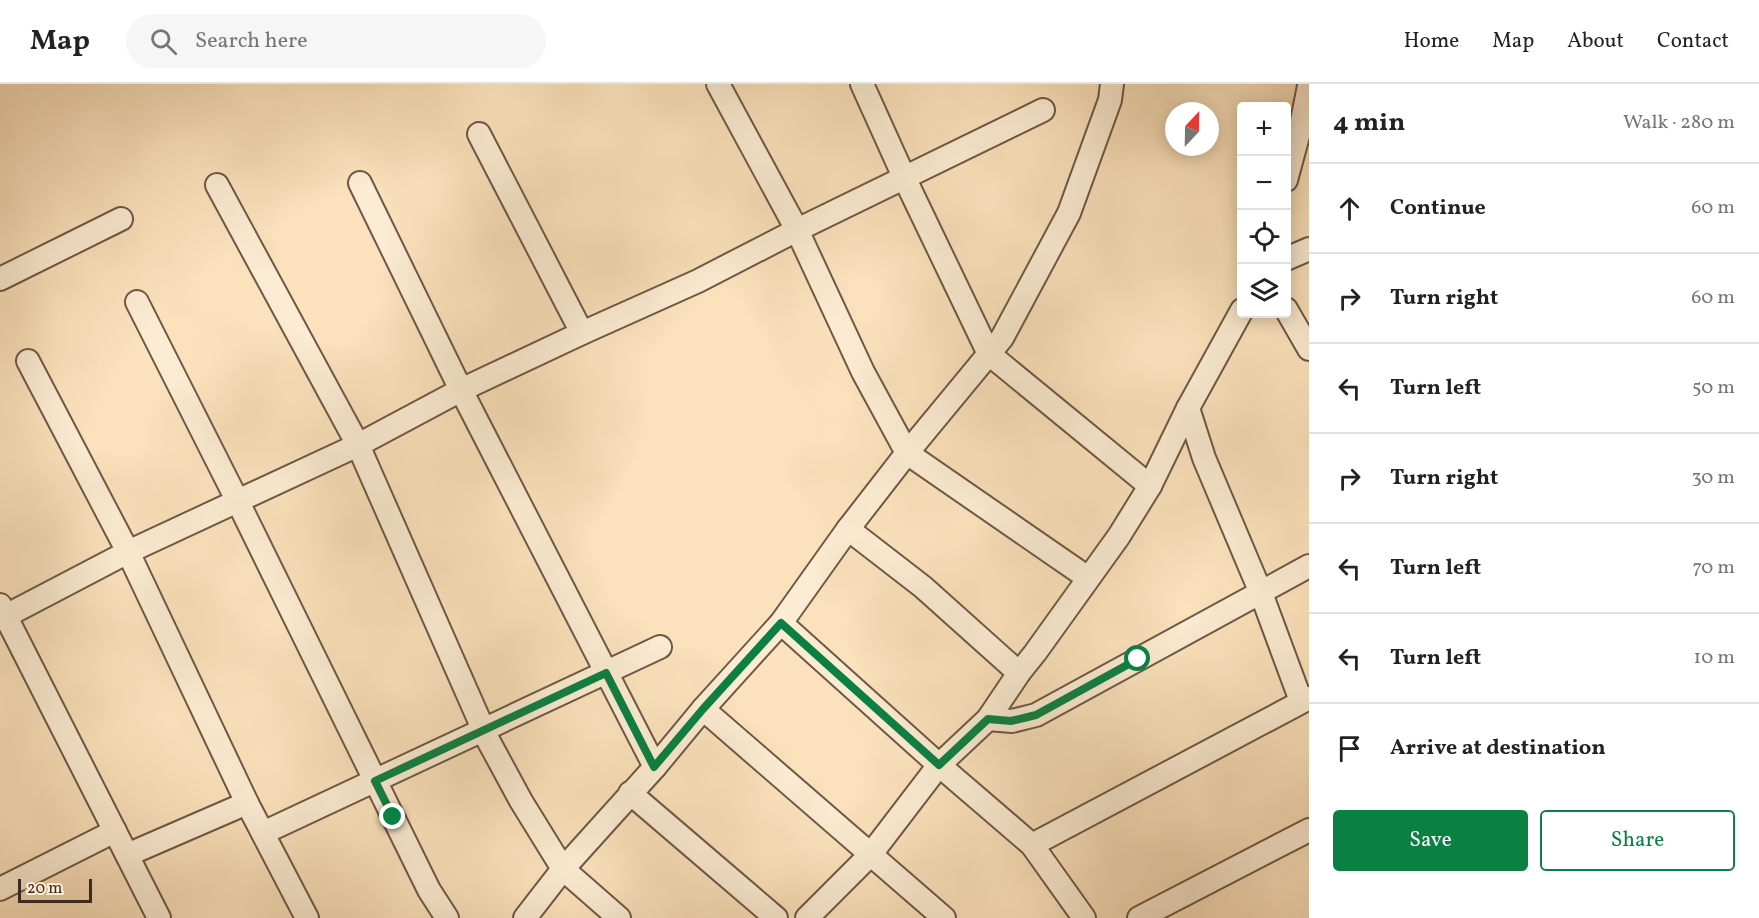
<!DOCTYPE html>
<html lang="en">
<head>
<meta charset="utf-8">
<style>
	body { margin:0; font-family:Vollkorn,serif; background:#f6f6f6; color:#222 }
	.controls { position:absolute; right:18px; top:18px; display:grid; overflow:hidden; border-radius:6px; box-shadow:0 3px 15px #0003 }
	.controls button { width:54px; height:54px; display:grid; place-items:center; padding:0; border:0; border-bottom:2px solid #e0e0e0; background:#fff; color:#222; font:30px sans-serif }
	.compass { position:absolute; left:1165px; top:18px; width:54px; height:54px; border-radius:50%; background:#fff; box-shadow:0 3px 15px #0003; rotate:22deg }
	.scale { position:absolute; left:18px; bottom:15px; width:74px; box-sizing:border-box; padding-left:6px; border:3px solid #3f2a1f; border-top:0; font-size:16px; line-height:21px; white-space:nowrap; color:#3f2a1f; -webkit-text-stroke:4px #fcecd3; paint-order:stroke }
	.stop { position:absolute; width:18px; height:18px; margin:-14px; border:4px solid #0b8043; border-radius:50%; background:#fff }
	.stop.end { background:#0b8043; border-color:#fff; box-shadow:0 2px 6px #0008 }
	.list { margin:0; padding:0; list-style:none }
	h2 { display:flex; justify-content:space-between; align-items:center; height:78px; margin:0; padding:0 24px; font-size:26px }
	h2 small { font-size:20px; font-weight:400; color:#767676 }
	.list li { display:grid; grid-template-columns:39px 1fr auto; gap:18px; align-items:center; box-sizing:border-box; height:90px; padding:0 24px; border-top:2px solid #e0e0e0 }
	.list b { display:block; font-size:22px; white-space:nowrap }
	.list em { font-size:20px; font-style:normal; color:#767676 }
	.actions { display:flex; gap:12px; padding:18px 24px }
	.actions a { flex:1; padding:14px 0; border:2px solid #0b8043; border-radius:6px; text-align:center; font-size:21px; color:#0b8043 }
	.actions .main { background:#0b8043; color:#fff }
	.icon { flex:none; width:33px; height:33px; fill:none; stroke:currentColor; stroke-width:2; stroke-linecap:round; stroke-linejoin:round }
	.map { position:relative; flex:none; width:1309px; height:834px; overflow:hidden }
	header { display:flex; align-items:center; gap:36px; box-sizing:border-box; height:84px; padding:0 30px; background:#fff; border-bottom:2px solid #e0e0e0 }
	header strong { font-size:28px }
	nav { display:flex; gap:33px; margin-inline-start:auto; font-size:21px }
	.search { width:420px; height:54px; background:#f6f6f6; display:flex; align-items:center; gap:15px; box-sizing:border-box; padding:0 21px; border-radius:33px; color:#767676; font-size:22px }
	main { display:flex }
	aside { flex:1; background:#fff }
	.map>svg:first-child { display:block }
</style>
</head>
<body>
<header>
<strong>Map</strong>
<div class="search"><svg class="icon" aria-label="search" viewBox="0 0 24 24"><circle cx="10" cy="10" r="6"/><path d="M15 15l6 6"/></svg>Search here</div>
<nav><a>Home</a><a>Map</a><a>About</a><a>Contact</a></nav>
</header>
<main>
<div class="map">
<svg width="1309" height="834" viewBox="0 0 1309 834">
	<rect width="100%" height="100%" fill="#fbe2bc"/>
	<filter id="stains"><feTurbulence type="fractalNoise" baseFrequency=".00333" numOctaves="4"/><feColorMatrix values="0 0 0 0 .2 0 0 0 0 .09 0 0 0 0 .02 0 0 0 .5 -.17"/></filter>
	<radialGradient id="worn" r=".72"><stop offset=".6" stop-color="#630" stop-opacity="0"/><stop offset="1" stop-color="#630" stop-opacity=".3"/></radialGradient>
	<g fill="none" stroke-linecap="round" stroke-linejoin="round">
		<defs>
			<g id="minor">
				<polyline points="718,0 797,146 863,288 907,369 1088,494"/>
				<polyline points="862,0 904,93 989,270 1150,402"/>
				<polyline points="479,50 582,249"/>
				<polyline points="1286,96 1302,37 1309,2"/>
				<polyline points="360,99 461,306 655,683"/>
				<polyline points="217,101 358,361 488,656 521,717 563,785 619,834"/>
				<polyline points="1286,175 1309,165"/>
				<polyline points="0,195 121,135"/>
				<polyline points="137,218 238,418 429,806 447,834"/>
				<polyline points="1286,225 1309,265"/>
				<polyline points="28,277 128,468 247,719 307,834"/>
				<polyline points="1188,324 1204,374 1261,509 1301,617"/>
				<polyline points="848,445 923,503 1019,589"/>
				<polyline points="0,521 159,834"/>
				<polyline points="0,535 128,468 358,361 461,306 582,249 698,197 797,146 1043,26"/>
				<polyline points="781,539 939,681 1032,761 1084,834"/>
				<polyline points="703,625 944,834"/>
				<polyline points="988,635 1012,637 1036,631 1309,482"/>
				<polyline points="630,709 776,834"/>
				<polyline points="263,749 660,563"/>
				<polyline points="1032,761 1309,614"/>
				<polyline points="127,771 247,719"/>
				<polyline points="0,805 115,747"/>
				<polyline points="525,834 563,785 655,683 703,625 781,539 848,445 907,369 1002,254 1069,129 1110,16 1112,0"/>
				<polyline points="807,834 871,770 939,681 988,635 1019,589 1035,569 1119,452 1150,402 1188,324 1242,226"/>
				<polyline points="1139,834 1309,746"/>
			</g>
		</defs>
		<use href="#minor" stroke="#6e5846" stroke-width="26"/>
		<use href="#minor" stroke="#fcecd3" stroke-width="22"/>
	</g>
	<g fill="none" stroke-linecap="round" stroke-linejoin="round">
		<polyline stroke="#0b8043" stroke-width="8" points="393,733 375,697 606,589 654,683 703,625 781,539 939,681 988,635 1011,637 1036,631 1138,575"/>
	</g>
	<rect width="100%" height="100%" filter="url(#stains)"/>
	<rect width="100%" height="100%" fill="url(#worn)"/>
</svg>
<div class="controls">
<button>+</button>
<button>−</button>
<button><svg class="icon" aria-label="locate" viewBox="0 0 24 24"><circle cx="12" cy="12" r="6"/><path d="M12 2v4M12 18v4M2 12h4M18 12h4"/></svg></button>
<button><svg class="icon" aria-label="layers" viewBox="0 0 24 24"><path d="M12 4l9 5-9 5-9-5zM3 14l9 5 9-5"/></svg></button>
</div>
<svg class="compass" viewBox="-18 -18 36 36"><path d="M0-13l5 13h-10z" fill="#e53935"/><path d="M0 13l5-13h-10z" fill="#767676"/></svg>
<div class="scale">20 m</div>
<div class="stop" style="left:1138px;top:575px"></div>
<div class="stop end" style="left:393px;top:733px"></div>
</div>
<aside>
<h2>4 min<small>Walk · 280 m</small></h2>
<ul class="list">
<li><svg class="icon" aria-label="ahead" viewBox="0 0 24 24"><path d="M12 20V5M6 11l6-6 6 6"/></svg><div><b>Continue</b></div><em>60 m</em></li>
<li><svg class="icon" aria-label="right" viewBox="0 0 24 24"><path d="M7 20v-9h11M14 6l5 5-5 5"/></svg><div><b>Turn right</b></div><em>60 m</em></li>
<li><svg class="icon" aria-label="left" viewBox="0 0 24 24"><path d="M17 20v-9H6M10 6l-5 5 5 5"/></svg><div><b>Turn left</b></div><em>50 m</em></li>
<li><svg class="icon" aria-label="right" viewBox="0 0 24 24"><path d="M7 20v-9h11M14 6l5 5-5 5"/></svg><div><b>Turn right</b></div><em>30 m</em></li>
<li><svg class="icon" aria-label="left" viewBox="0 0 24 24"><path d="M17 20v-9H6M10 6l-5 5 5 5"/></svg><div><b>Turn left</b></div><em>70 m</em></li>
<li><svg class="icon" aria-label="left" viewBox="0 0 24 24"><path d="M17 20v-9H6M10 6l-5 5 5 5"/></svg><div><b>Turn left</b></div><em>10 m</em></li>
<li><svg class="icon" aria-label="arrive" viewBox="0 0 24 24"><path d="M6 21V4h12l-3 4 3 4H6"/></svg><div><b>Arrive at destination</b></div></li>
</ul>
<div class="actions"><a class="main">Save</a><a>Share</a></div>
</aside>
</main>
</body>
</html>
